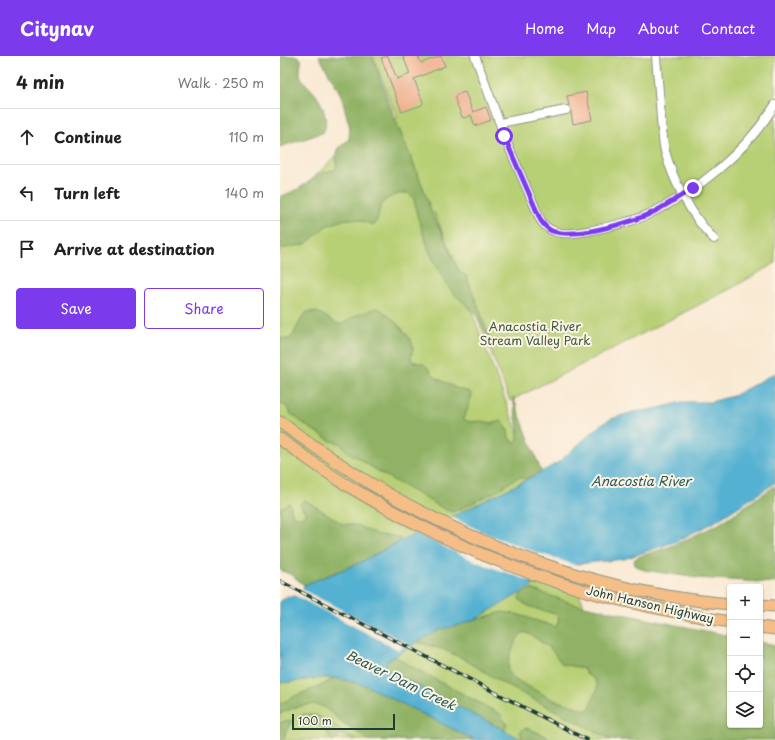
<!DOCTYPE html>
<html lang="en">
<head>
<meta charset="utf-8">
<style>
	body { margin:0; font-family:"Playpen Sans",sans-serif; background:#f6f6f6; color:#222 }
	.controls { position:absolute; right:12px; bottom:12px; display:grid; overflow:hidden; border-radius:4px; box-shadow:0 1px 3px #0004 }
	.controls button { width:36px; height:36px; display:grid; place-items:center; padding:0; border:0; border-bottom:1px solid #e0e0e0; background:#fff; color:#222; font:20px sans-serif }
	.scale { position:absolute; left:12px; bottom:10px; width:103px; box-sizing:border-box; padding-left:4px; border:2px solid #1f3d34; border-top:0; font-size:11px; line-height:14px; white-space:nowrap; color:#1f3d34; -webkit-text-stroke:3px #fcf5e5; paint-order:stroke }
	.stop { position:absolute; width:12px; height:12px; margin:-9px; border:3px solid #7c3aed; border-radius:50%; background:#fff }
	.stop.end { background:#7c3aed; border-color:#fff; box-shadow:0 1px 4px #0008 }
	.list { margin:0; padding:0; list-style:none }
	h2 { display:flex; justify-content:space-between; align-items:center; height:52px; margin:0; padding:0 16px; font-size:17px }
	h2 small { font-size:13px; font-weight:400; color:#767676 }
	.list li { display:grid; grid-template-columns:26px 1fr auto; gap:12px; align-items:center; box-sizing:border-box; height:56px; padding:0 16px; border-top:1px solid #e0e0e0 }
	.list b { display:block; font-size:15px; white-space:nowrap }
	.list em { font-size:13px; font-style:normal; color:#767676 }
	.actions { display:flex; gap:8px; padding:12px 16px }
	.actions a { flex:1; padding:9px 0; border:1px solid #7c3aed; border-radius:4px; text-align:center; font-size:14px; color:#7c3aed }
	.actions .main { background:#7c3aed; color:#fff }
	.icon { flex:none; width:22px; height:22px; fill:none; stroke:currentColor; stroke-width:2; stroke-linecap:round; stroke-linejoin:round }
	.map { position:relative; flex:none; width:495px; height:684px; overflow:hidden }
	header { display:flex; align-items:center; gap:24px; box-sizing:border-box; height:56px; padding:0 20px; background:#7c3aed; color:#fff }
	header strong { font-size:19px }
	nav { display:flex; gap:22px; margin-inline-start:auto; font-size:14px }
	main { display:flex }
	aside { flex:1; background:#fff }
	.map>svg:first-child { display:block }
</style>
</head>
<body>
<header>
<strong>Citynav</strong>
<nav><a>Home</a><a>Map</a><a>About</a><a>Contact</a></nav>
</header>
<main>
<aside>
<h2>4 min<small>Walk · 250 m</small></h2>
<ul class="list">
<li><svg class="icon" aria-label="ahead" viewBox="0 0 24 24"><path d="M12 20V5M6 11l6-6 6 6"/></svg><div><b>Continue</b></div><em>110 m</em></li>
<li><svg class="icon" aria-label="left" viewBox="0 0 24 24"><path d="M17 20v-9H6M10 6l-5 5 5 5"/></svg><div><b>Turn left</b></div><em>140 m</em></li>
<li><svg class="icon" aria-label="arrive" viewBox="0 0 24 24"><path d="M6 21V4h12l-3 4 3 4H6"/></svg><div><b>Arrive at destination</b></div></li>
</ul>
<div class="actions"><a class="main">Save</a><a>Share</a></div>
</aside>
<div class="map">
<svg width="495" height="684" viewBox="0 0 495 684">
	<rect width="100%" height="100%" fill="#fcf5e5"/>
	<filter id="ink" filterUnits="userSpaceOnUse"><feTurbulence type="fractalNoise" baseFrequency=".025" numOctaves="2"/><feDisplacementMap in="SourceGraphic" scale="8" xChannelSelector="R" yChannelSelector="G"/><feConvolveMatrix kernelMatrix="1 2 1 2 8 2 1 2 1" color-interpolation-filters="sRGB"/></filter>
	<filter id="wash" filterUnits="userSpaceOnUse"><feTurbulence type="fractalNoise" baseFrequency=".012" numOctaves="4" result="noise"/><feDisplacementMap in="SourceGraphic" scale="16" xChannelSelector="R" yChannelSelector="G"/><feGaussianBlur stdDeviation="0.9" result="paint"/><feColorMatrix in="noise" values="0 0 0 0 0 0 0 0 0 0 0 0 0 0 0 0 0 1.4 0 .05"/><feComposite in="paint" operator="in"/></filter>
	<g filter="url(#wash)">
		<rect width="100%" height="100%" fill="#f9e9d3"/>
		<g fill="#b7cf74" stroke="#6b8654">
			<polygon points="93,0 495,0 495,207 454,231 230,345 184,227 154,156 254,420 95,499 24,529 0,481 0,154 58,98 117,62"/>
			<polygon points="288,509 357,684 243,684 224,674 110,602 137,586"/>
			<polygon points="40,622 54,622 98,636 195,684 0,684 0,627"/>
		</g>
		<g fill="#91b266" stroke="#58784d" fill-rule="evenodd">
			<path d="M0,0H17L21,3C22,8 19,13 20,19C23,27 33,34 38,42C43,49 50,70 42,77L0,91Z"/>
			<path d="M39,0H92L113,58L143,131L153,161L165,183L178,214L182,218L186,219L212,287L195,257L172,236L161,219L150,197L137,159L134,143L129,137C118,137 104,141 100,152C98,159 99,164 93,169L79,164L66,163L46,170L26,188L0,193V141L18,133L42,117L56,113V101L59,92L69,83L70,72L61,39Z"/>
			<path d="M96,252C104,252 132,281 133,290C134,296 129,300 132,305L143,308L148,312L155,321L176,332L190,336L192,339C189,346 188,355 184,361V364L191,366L201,365L212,367L222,365L225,369L226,373L228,374L229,382L234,387L238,384V374L233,341L261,415L245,423L241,421L235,423L215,436L178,454L172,456L166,454L104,419L67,395L60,387L51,385L27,370L10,357L6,350L0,348V282L9,283L13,279L23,260L27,256H35L42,258L55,267L62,268L77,259Z"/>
			<polygon points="495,430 495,527 418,522 364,514 355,509 354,504 358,501 392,490 439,468"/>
			<path d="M25,444L63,468L76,469L99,479H109L120,482V485L77,508L24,529L12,519L0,514V453L9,447L10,448L13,460C17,462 21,461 25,459V456L20,449L23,445Z"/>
			<path d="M251,533L294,548L450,580V669H480V586L495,589V684H332L226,629L184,603L162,593L137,586L161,573L223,556L236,558L276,571L279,564L277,558C267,555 243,552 239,542L241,538ZM244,576L251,579L270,592L282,608L302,612L305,614L306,618L315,624L317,629V634L312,644L310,652L307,654L274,644L234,623C232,621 229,618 228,615C226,607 236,579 244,576Z"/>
			<polygon points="115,600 127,608 220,658 227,668 224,674 177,651 104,612 107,605"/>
			<path d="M54,622L85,629L195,684H88C81,677 73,674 65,668C58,664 52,656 45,652C33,644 12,652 0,658V648L17,639L41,630Z"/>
			<path d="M24,658L37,659L78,684C76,684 72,684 71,684C66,681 63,676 57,680L58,684H51C47,673 29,660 17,662Z"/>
			<polygon points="8,664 12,665 6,675 4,684 0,684 0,667"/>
			<polygon points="245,672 250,673 274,684 243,684 240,676"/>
		</g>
		<path fill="#54b1d2" stroke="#3a7783" d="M495,317V427L436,465L397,485L344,503L288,509L196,563L179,569L161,573L137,586L107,605L105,612L109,615L243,684H195L85,629C75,627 65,623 54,622C36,621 18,626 0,627V546L7,540L12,541L23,534L24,529L77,508L129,481L167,463L254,420L279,406L320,369L331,363L353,356L375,353L402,346H430L453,340Z"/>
		<g fill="#f9e9d3">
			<polygon points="169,460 207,478 244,492 298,510 289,511 259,528 194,505 134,476"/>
			<polygon points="21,533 128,588 119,594 12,538"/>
		</g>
		<g id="blocks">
			<g fill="#f0ae8d">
				<polygon points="108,0 117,23 130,18 123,0 138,0 141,7 161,0 165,10 134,23 143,46 142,49 122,56 101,2"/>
				<polygon points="185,36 193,56 206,51 211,64 195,70 191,59 185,62 182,61 175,43 176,39"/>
				<polygon points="306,36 312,64 293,68 291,57 291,53 289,50 287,40"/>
			</g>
		</g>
	</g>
	<g filter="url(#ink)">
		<use href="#blocks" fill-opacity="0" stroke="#8c9384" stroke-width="1"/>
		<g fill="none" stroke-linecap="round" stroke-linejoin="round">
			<defs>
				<g id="minor">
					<path d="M195,0L227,87L261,165C272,181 291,178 308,175C328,171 349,167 367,159C418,135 465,97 495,49"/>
					<path d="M376,0C377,16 379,33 380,49C381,64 382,80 385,95C393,125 412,161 434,183"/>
					<polyline points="220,67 286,54"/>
				</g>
				<g id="highway">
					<path d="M0,366C32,389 64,412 98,432C204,494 327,538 450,548"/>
					<path d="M0,383C25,401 49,419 75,434C154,481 239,518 328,541C368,551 409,559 450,566"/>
					<polyline points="480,549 495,550"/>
					<polyline points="480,571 495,573"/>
				</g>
			</defs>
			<use href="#minor" stroke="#8c9384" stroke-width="10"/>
			<use href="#highway" stroke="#8c9384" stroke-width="13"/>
			<use href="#minor" stroke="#fff" stroke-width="8"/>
			<use href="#highway" stroke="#f6be87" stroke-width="11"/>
			<defs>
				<polyline id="rail" points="0,525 307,684"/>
			</defs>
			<use href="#rail" stroke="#1f3d34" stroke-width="3.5"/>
			<use href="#rail" stroke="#fcf5e5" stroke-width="2" stroke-dasharray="6" stroke-linecap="butt"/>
		</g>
	</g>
	<g fill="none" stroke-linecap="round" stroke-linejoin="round" filter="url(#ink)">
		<path stroke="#7c3aed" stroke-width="5" d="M224,80L261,165C264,169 267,173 272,175C293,183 344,168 365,160C382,153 397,142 413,132"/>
	</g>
	<g text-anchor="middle" stroke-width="4" stroke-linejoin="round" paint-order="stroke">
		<g font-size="12" fill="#3d5a41" stroke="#fcf5e5">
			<text x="255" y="275">Anacostia River<tspan x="255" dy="14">Stream Valley Park</tspan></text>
		</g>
		<g font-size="12" fill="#1f3d34" stroke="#fcf5e5">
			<text transform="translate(370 549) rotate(13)" y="4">John Hanson Highway</text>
		</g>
		<g font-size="13" font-style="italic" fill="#2c5a5c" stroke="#fcf5e5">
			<text x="361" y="430">Anacostia River</text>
			<text transform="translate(121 624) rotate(26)" y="5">Beaver Dam Creek</text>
		</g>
	</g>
</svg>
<div class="controls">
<button>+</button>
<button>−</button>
<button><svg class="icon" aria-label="locate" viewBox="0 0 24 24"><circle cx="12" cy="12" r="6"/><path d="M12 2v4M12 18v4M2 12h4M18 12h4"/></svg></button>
<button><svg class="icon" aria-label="layers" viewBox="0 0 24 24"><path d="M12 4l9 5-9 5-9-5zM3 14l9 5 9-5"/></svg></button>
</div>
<div class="scale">100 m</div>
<div class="stop" style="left:224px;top:80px"></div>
<div class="stop end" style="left:413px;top:132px"></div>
</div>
</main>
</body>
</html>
